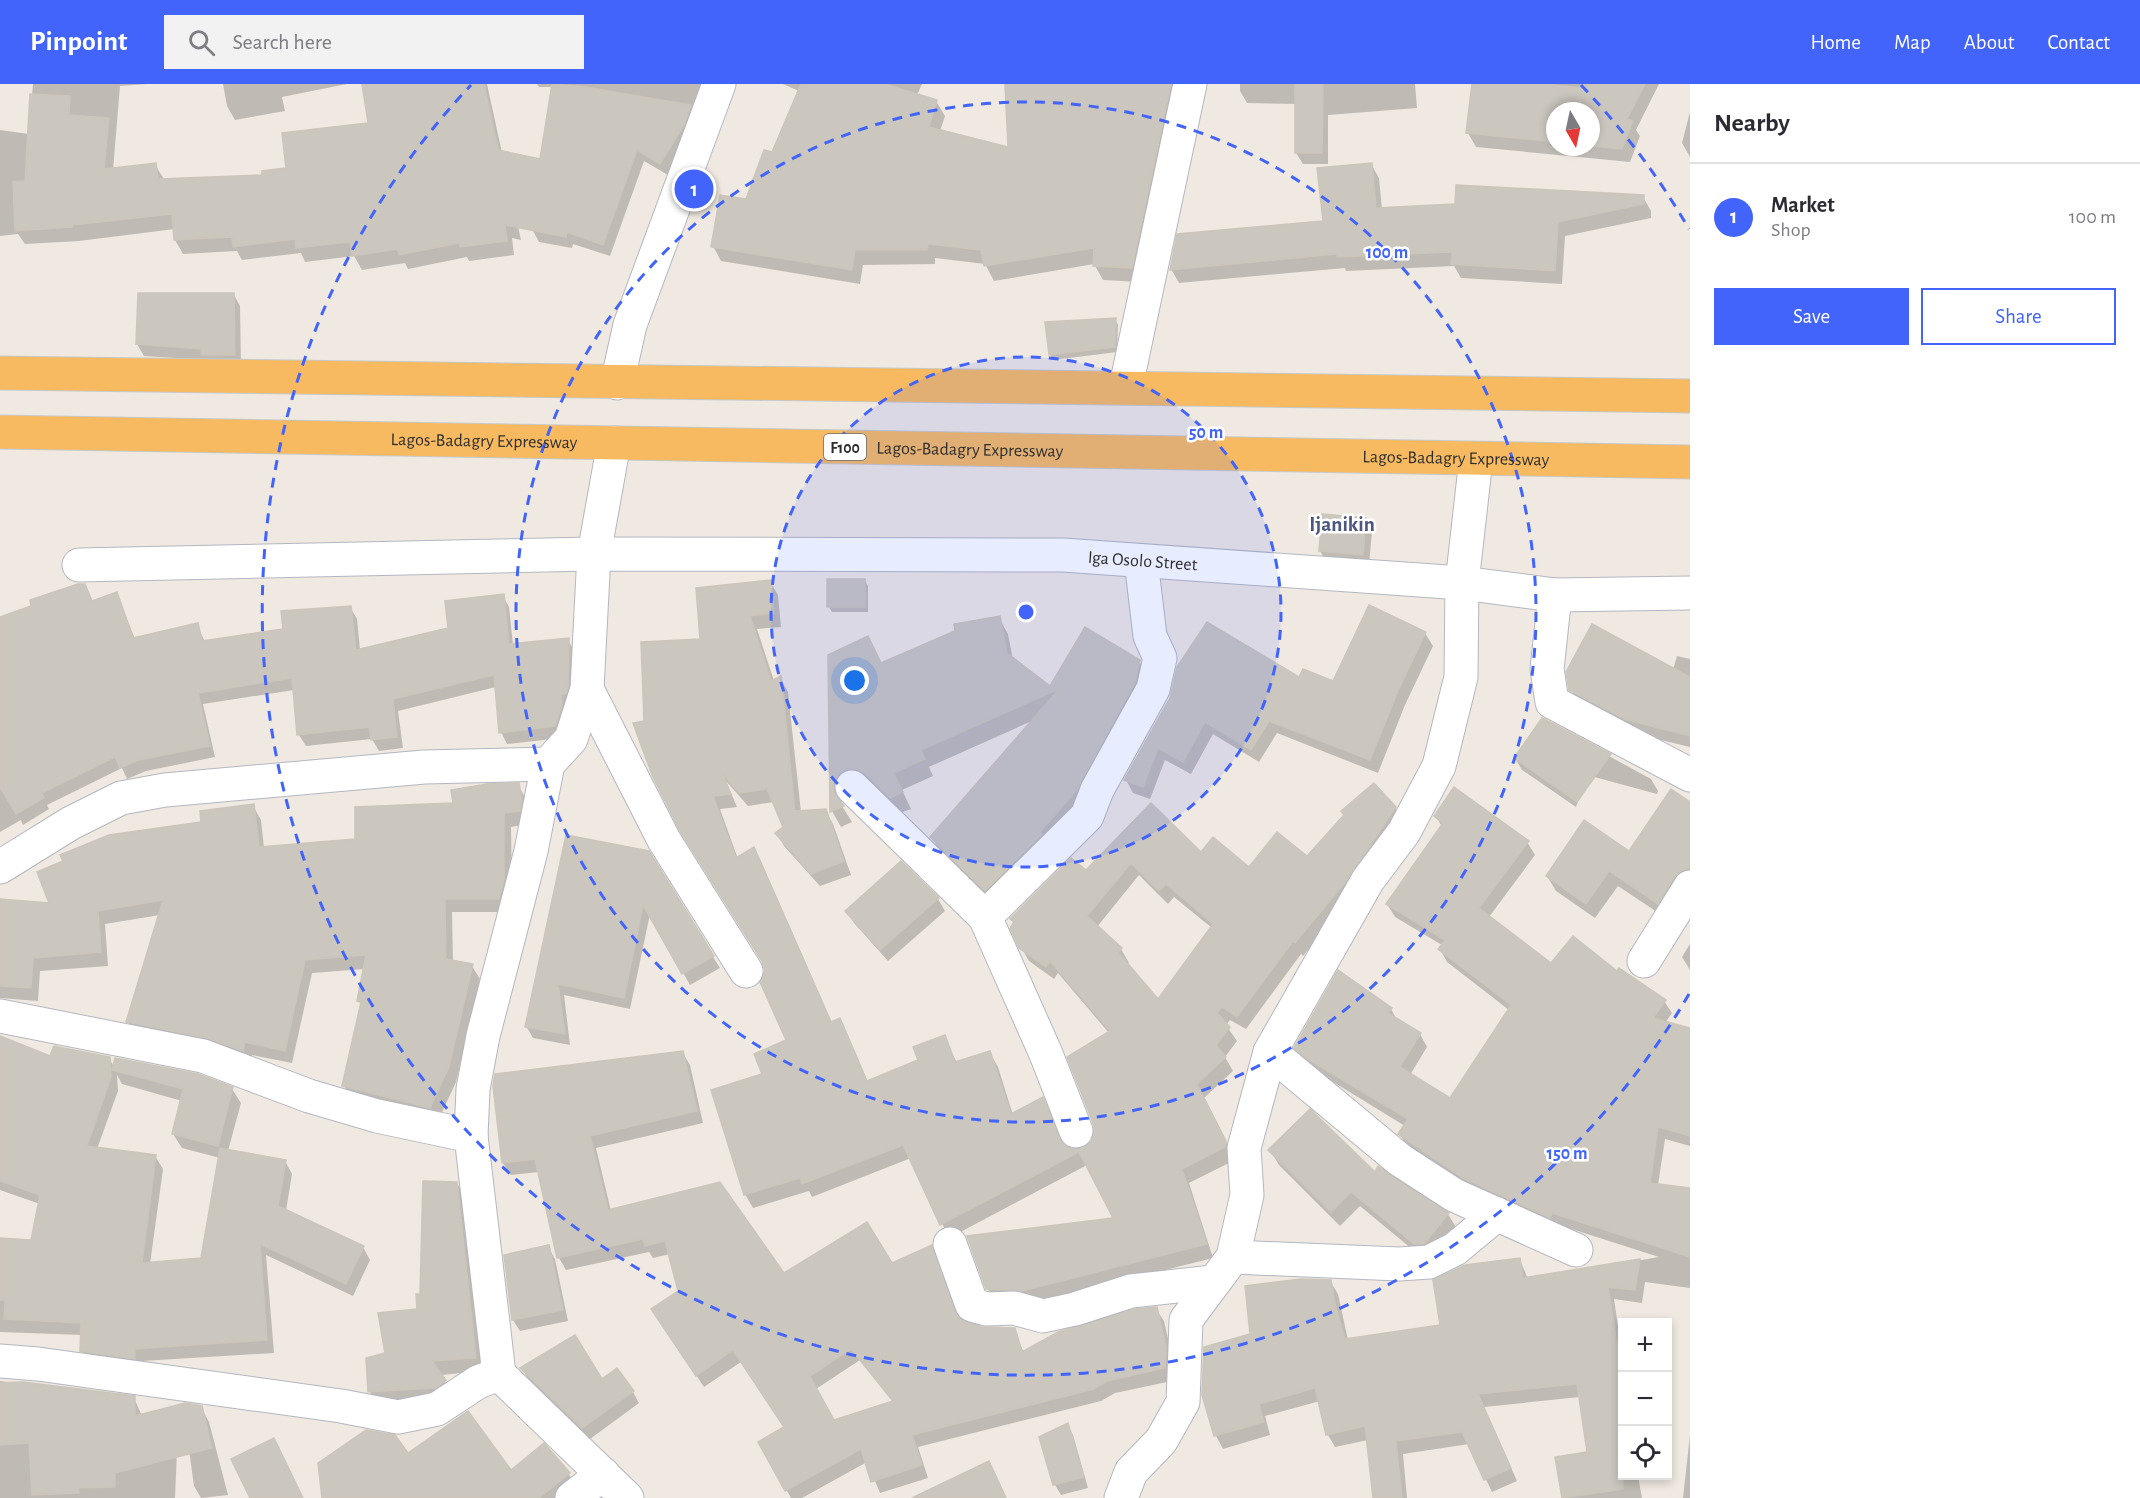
<!DOCTYPE html>
<html lang="en">
<head>
<meta charset="utf-8">
<style>
	body { margin:0; font-family:"Alegreya Sans",sans-serif; background:#f2f2f3; color:#2b2b33 }
	.controls { position:absolute; right:18px; bottom:18px; display:grid; overflow:hidden; border-radius:0px; box-shadow:0 3px 9px #0003 }
	.controls button { width:54px; height:54px; display:grid; place-items:center; padding:0; border:0; border-bottom:2px solid #e1e1e2; background:#fff; color:#2b2b33; font:30px sans-serif }
	.compass { position:absolute; left:1546px; top:18px; width:54px; height:54px; border-radius:50%; background:#fff; box-shadow:0 3px 9px #0003; rotate:171deg }
	.you { position:absolute; left:855px; top:597px; width:21px; height:21px; margin:-15px; border:4px solid #fff; border-radius:50%; background:#1a73e8; box-shadow:0 0 0 9px #1a73e833 }
	.badge { display:grid; place-items:center; width:39px; height:39px; border-radius:50%; background:#4264fb; color:#fff; font-size:20px; font-weight:700 }
	.pin { position:absolute; translate:-50% -50%; border:3px solid #fff; box-shadow:0 2px 6px #0006 }
	.list { margin:0; padding:0; list-style:none }
	h2 { display:flex; justify-content:space-between; align-items:center; height:78px; margin:0; padding:0 24px; font-size:26px }
	h2 small { font-size:20px; font-weight:400; color:#7c7c81 }
	.list li { display:grid; grid-template-columns:39px 1fr auto; gap:18px; align-items:center; box-sizing:border-box; height:108px; padding:0 24px; border-top:2px solid #e1e1e2 }
	.list b { display:block; font-size:22px; white-space:nowrap }
	.list p { margin:0; font-size:20px; white-space:nowrap; color:#7c7c81 }
	.list em { font-size:20px; font-style:normal; color:#7c7c81 }
	.actions { display:flex; gap:12px; padding:18px 24px }
	.actions a { flex:1; padding:14px 0; border:2px solid #4264fb; border-radius:0px; text-align:center; font-size:21px; color:#4264fb }
	.actions .main { background:#4264fb; color:#fff }
	.icon { flex:none; width:33px; height:33px; fill:none; stroke:currentColor; stroke-width:2; stroke-linecap:round; stroke-linejoin:round }
	.map { position:relative; flex:none; width:1690px; height:1414px; overflow:hidden }
	header { display:flex; align-items:center; gap:36px; box-sizing:border-box; height:84px; padding:0 30px; background:#4264fb; color:#fff }
	header strong { font-size:28px }
	nav { display:flex; gap:33px; margin-inline-start:auto; font-size:21px }
	.search { width:420px; height:54px; background:#f2f2f3; display:flex; align-items:center; gap:15px; box-sizing:border-box; padding:0 21px; border-radius:0px; color:#7c7c81; font-size:22px }
	main { display:flex }
	aside { flex:1; background:#fff }
	.map>svg:first-child { display:block }
</style>
</head>
<body>
<header>
<strong>Pinpoint</strong>
<div class="search"><svg class="icon" aria-label="search" viewBox="0 0 24 24"><circle cx="10" cy="10" r="6"/><path d="M15 15l6 6"/></svg>Search here</div>
<nav><a>Home</a><a>Map</a><a>About</a><a>Contact</a></nav>
</header>
<main>
<div class="map">
<svg width="1690" height="1414" viewBox="0 0 1690 1414">
	<rect width="100%" height="100%" fill="#efe9e1"/>
	<g fill="#0003" fill-rule="evenodd">
		<polygon points="33,0 147,0 120,2 113,86 155,81 164,95 264,93 288,85 369,41 364,0 487,0 521,156 512,154 514,171 469,177 467,173 408,185 405,179 362,186 354,172 305,178 301,169 242,176 237,167 183,170 175,156 175,145 79,157 25,160 18,150 0,152 0,46 29,50"/>
		<polygon points="223,0 347,0 282,13 285,27 235,36 227,22"/>
		<polygon points="537,0 712,0 690,53 668,91 644,77 610,172 573,160 572,164 539,158 532,145 553,3 539,3"/>
		<polygon points="783,0 922,0 917,11 936,17 945,32 940,47 1010,65 1007,0 1174,0 1140,198 1103,196 1094,180 994,197 985,180 935,174 935,180 863,181 860,200 721,177 713,162 747,116 772,70 799,7"/>
		<polygon points="1240,0 1415,0 1417,24 1328,31 1328,80 1303,80 1296,69 1296,20 1247,19 1240,7"/>
		<path d="M1473,0H1659L1636,46L1640,52L1630,78L1476,63L1468,49ZM1555,27H1591V63H1555Z"/>
		<polygon points="1690,28 1690,73 1682,59"/>
		<polygon points="1371,80 1379,94 1382,125 1643,113 1651,127 1651,134 1565,152 1562,200 1461,194 1454,182 1346,187 1345,184 1179,199 1171,185 1325,138"/>
		<polygon points="234,211 240,222 241,283 206,276 144,272 137,260"/>
		<polygon points="1115,235 1118,241 1117,268 1053,276 1050,270"/>
		<polygon points="1365,435 1372,447 1369,482 1327,479 1320,467"/>
		<polygon points="865,497 868,502 868,528 832,528 829,523"/>
		<path d="M770,498L778,511L781,543L757,545L774,597L780,594L788,608L801,728L825,726L833,740L851,791L820,802L784,762L777,749L785,743L774,718L748,722L726,697L737,723L720,725L738,775L753,765L761,778L832,939L839,936L868,998L920,977L944,953L957,979L990,969L998,983L1013,1031L1042,1015L1063,1062L1072,1067L1083,1066L1091,1060L1096,1049L1069,974L1109,949L1058,889L1054,895L1029,877L1021,863L1012,835L1086,788L1151,721L1201,770L1249,786L1307,774L1395,724L1403,738L1354,810L1303,872L1301,870L1246,945L1230,936L1226,941L1237,957L1225,973L1233,987L1204,1014L1233,1072V1077L1189,1099L1213,1174L1030,1220L996,1219L988,1205L1115,1136L1087,1081L949,1154L911,1074L812,1113L809,1107L753,1124L745,1110L765,991L788,957L764,879L645,638L702,557ZM1139,791L1168,820L1174,813L1212,844L1158,918L1127,881L1129,879L1121,865L1097,843Z"/>
		<polygon points="84,501 93,518 117,510 135,555 197,541 205,558 284,546 350,523 357,535 360,566 449,545 503,512 509,523 513,561 568,556 574,567 574,614 561,654 507,660 501,648 496,603 398,627 403,664 379,667 372,655 306,662 299,651 294,606 203,620 215,673 146,687 127,695 122,684 47,721 49,725 23,741 21,736 0,748 0,535"/>
		<polygon points="999,534 1008,550 1013,576 1050,605 1139,577 1149,593 1086,722 995,822 941,770 932,753 1034,636 929,683 933,692 902,706 911,725 900,729 842,716 842,722 852,738 841,743 832,727 829,572 868,554 882,581"/>
		<polygon points="1425,549 1433,562 1405,621 1378,689 1277,649 1259,678 1213,650 1191,690 1165,676 1150,715 1133,709 1126,696 1171,614 1300,596 1334,599"/>
		<polygon points="1677,572 1690,575 1690,663 1636,650 1579,620 1571,605 1673,586"/>
		<polygon points="1543,636 1651,695 1658,707 1657,710 1587,691 1576,723 1522,686 1515,674"/>
		<polygon points="518,701 526,715 527,740 511,743 512,809 507,828 452,828 453,878 472,882 480,895 456,998 438,1037 352,1016 344,1002 361,921 359,917 365,885 312,889 292,979 252,971 250,980 136,951 128,938 160,831 105,840 108,882 40,887 38,917 0,914 0,816 51,820 203,739 253,722 261,736 264,764 357,757"/>
		<polygon points="1436,732 1527,758 1535,771 1489,833 1551,881 1618,890 1664,917 1672,929 1665,939 1690,946 1690,1062 1665,1055 1658,1101 1690,1106 1690,1204 1645,1198 1642,1219 1614,1215 1622,1269 1622,1392 1638,1392 1642,1414 1564,1414 1557,1374 1588,1369 1580,1313 1484,1323 1517,1397 1492,1408 1469,1360 1403,1370 1407,1414 1374,1414 1368,1356 1335,1363 1328,1351 1320,1317 1265,1332 1270,1351 1223,1365 1216,1352 1204,1311 1252,1251 1330,1197 1338,1210 1348,1256 1441,1242 1520,1176 1528,1195 1659,1173 1559,1141 1472,1107 1407,1063 1400,1050 1405,1042 1317,988 1303,977 1296,964 1391,925 1397,936 1420,950 1427,963 1410,991 1450,1016 1509,926 1447,878 1440,865 1442,861 1395,833 1387,820 1442,743"/>
		<polygon points="1690,757 1690,801 1666,834 1618,802 1595,834 1556,807 1547,792"/>
		<polygon points="648,768 720,884 690,901 650,830 630,925 564,911 570,961 533,954 526,942"/>
		<polygon points="901,779 938,815 945,827 888,877 854,839 847,827"/>
		<polygon points="1690,860 1690,886 1682,873"/>
		<path d="M0,954L51,974H109L114,983L232,1005L241,1019L228,1067L285,1077L292,1090L286,1127L363,1163L370,1176L353,1212L266,1171L274,1269L142,1277V1287L89,1279L82,1267V1251L0,1248V1156L32,1157L40,1120L0,1106ZM117,991L122,1000L182,1017L173,1050L182,1064L220,1074L202,1176L150,1180L163,1085L155,1072L97,1065L118,1007Z"/>
		<path d="M682,968L690,981L703,1039L596,1064L611,1127L784,1191L892,1181L931,1163L961,1237L982,1245H1014L1024,1269L1156,1225L1164,1237L1173,1277L1172,1297L1115,1309L1101,1317L918,1363L928,1394L880,1409L867,1378L802,1414H791L760,1358L786,1344L741,1278L704,1303L653,1226L680,1208L670,1170L653,1174L649,1168L566,1186L559,1174L539,1088L511,1091L503,1079L494,1002ZM860,1276L893,1318L834,1338L816,1305Z"/>
		<polygon points="1270,1066 1375,1090 1379,1084 1448,1130 1457,1145 1424,1175 1360,1122 1340,1142 1279,1081"/>
		<polygon points="457,1099 465,1113 483,1287 441,1291 453,1311 378,1322 370,1308 387,1270 419,1226"/>
		<polygon points="548,1163 555,1175 568,1237 520,1247 513,1236"/>
		<polygon points="522,1285 601,1297 633,1308 639,1319 590,1355 529,1296"/>
		<polygon points="0,1297 134,1314 142,1332 201,1323 209,1338 228,1411 201,1414 194,1402 189,1366 177,1367 175,1414 0,1414"/>
		<polygon points="1067,1341 1073,1351 1088,1404 1061,1411 1055,1401 1041,1354"/>
		<polygon points="1690,1351 1690,1414 1683,1414"/>
		<polygon points="543,1361 570,1392 578,1404 568,1414 466,1414 511,1388"/>
	</g>
	<g fill="#cbc7bf" stroke="#cbc5ba" stroke-width="1.5" fill-rule="evenodd">
		<polygon points="362,0 484,0 498,66 540,75 552,0 586,3 691,21 684,41 660,80 637,66 603,161 567,148 566,153 505,141 507,157 460,163 459,159 399,171 397,165 352,172 350,158 296,164 295,155 233,163 232,153 174,156 172,130 72,141 72,143 15,147 13,98 25,97 30,10 70,12 69,31 109,34 104,85 156,79 158,95 262,91 262,87 286,84 282,49 368,39"/>
		<polygon points="801,0 885,0 937,16 929,43 1008,63 1005,0 1171,0 1132,184 1093,182 1094,164 984,182 981,166 928,160 927,166 855,166 852,186 711,163 720,111 746,115 764,66 772,68"/>
		<polygon points="1295,0 1323,0 1322,69 1295,69"/>
		<polygon points="1472,0 1546,0 1581,4 1582,0 1645,0 1627,35 1633,37 1622,65 1591,62 1591,27 1555,27 1555,58 1466,49"/>
		<polygon points="1372,79 1376,124 1455,120 1456,101 1644,111 1644,120 1558,138 1555,187 1451,180 1452,168 1337,173 1337,170 1170,186 1177,150 1323,137 1317,84"/>
		<polygon points="138,209 234,209 235,271 201,271 201,265 136,260"/>
		<polygon points="1116,234 1115,263 1049,271 1045,238"/>
		<polygon points="1322,430 1366,434 1363,471 1319,467"/>
		<polygon points="827,495 865,495 866,523 827,523"/>
		<path d="M771,496L774,529L750,532L771,597L781,592L795,727L826,725L844,777L811,790L775,749L783,743L767,705L739,709L722,689L731,710L713,712L736,774L754,763L831,938L840,934L867,997L918,976L913,963L945,951L955,978L990,967L1011,1030L1043,1013L1064,1061L1073,1065L1083,1064L1091,1058L1094,1050V1041L1067,973L1110,947L1050,877L1046,883L1019,864L1010,844L1014,838L1010,835L1071,774L1086,786L1151,719L1201,768L1213,753L1249,783L1277,748L1307,772L1344,731L1341,727L1374,699L1396,723L1347,796L1295,859L1293,857L1237,933L1222,923L1217,929L1230,943L1216,961L1226,973L1197,1000L1226,1057L1225,1063L1182,1085L1207,1160L1022,1207L986,1205L967,1152L1113,1134L1079,1068L940,1141L903,1061L802,1100L800,1094L744,1111L711,1006L762,990L754,970L786,956L760,898L765,887L762,877L680,747L652,691L633,639L644,637L641,558L700,555L696,504ZM1131,779L1159,807L1166,800L1213,840L1158,915L1118,868L1122,864L1087,832Z"/>
		<polygon points="78,500 85,500 92,517 117,508 133,554 198,539 202,557 283,545 281,527 351,522 356,566 448,544 445,517 504,510 509,560 569,554 568,602 566,610 561,610 562,621 555,642 499,649 494,591 393,615 397,653 371,656 369,643 297,651 292,594 198,609 210,662 139,676 120,684 115,673 42,709 44,714 16,730 0,703 0,533 31,522 30,516"/>
		<polygon points="1369,521 1426,548 1398,607 1370,676 1269,637 1251,666 1205,638 1183,678 1158,664 1143,703 1124,696 1170,614 1177,583 1207,538 1299,593 1303,585 1333,597"/>
		<polygon points="1000,532 1007,569 1050,602 1085,543 1140,576 1135,598 1077,706 1040,748 1042,750 985,807 930,753 1059,605 921,666 925,675 894,689 903,708 890,714 865,689 856,685 846,685 838,690 834,699 834,709 844,722 830,728 828,571 868,552 881,579 955,547 954,540"/>
		<polygon points="1592,540 1690,593 1690,652 1627,636 1569,606 1566,588"/>
		<polygon points="1542,634 1611,670 1577,718 1514,674"/>
		<polygon points="519,699 522,716 520,727 504,729 504,795 499,815 445,815 446,875 473,880 449,983 430,1024 342,1002 361,918 357,917 366,871 305,876 285,967 245,958 243,967 207,954 126,938 163,816 98,827 101,868 33,874 31,904 0,902 0,815 49,819 37,788 63,777 60,771 109,751 201,738 200,727 254,720 259,763 355,755 355,723 453,719 451,706 487,700"/>
		<polygon points="1454,703 1529,757 1479,824 1551,879 1573,852 1617,887 1619,884 1666,916 1653,934 1690,944 1690,1052 1658,1043 1650,1099 1690,1104 1690,1173 1552,1129 1550,1134 1463,1094 1398,1050 1408,1035 1309,976 1294,964 1338,886 1392,924 1388,929 1421,949 1400,983 1450,1014 1511,921 1438,865 1445,856 1386,820 1443,739 1434,732"/>
		<polygon points="1671,705 1690,718 1690,784 1682,786 1674,793 1658,820 1609,787 1586,820 1546,792 1584,736 1629,767"/>
		<polygon points="566,751 649,767 714,872 682,890 643,821 624,914 558,900 565,950 525,943"/>
		<polygon points="901,777 939,814 880,866 845,827"/>
		<polygon points="0,952 50,972 54,962 110,973 111,993 87,1062 156,1071 142,1179 201,1174 220,1064 286,1076 278,1122 364,1162 346,1200 260,1160 267,1256 135,1265 135,1275 80,1267 81,1239 4,1235 5,1216 0,1216 0,1154 31,1156 40,1111 0,1097"/>
		<path d="M683,967L697,1027L590,1052L608,1126L720,1098L784,1189L867,1138L892,1179L932,1161L959,1234L982,1243L1015,1244L1022,1268L1058,1248L1135,1225L1157,1223L1166,1263L1165,1284L1107,1297L1094,1305L912,1351L922,1381L871,1398L861,1365L785,1407L758,1358L784,1343L733,1266L696,1292L651,1225L678,1207L665,1157L645,1162L643,1155L557,1174L535,1075L502,1079L493,1002L495,990ZM851,1265L893,1317L834,1336L810,1292Z"/>
		<polygon points="115,974 198,990 233,1003 218,1062 172,1050 183,1005 112,986"/>
		<polygon points="1310,1025 1375,1088 1378,1082 1449,1129 1424,1160 1414,1160 1351,1108 1331,1128 1268,1066"/>
		<polygon points="423,1097 457,1098 476,1274 432,1277 446,1296 436,1304 368,1308 366,1274 385,1269 378,1229 417,1225 416,1210 420,1210"/>
		<polygon points="549,1161 563,1226 512,1236 504,1171"/>
		<polygon points="1520,1174 1523,1194 1640,1175 1635,1206 1608,1203 1619,1271 1623,1271 1623,1405 1562,1414 1555,1373 1587,1368 1577,1300 1478,1310 1511,1384 1484,1396 1462,1348 1396,1357 1402,1414 1373,1414 1365,1342 1326,1351 1315,1304 1259,1320 1264,1338 1214,1352 1202,1311 1204,1263 1250,1250 1245,1202 1301,1195 1331,1196 1335,1220 1345,1255 1440,1241 1433,1196 1465,1181"/>
		<polygon points="575,1251 602,1295 617,1284 634,1307 582,1344 520,1284"/>
		<polygon points="23,1298 135,1312 135,1332 185,1319 202,1322 212,1364 115,1389 115,1403 78,1404 79,1409 32,1411 29,1359 0,1361 0,1299"/>
		<polygon points="468,1327 511,1386 544,1359 570,1389 539,1414 322,1414 318,1379 366,1346 395,1351 408,1369"/>
		<polygon points="1068,1339 1084,1393 1053,1401 1039,1353"/>
		<polygon points="274,1354 303,1414 250,1414 231,1375"/>
		<polygon points="989,1377 1006,1414 912,1414"/>
	</g>
	<g fill="none" stroke-linecap="round" stroke-linejoin="round">
		<defs>
			<g id="minor">
				<polyline points="617,299 630,241 719,0"/>
				<polyline points="1126,302 1190,0"/>
				<path id="s1" d="M79,481L594,470L1063,471L1462,499L1555,511L1690,509"/>
				<polyline points="1555,511 1547,585 1552,618 1690,691"/>
				<polyline points="587,605 664,756 746,887"/>
				<polyline points="852,703 985,833 1046,970 1076,1047"/>
				<polyline points="0,783 71,739 121,714 165,706 424,683 548,680"/>
				<polyline points="985,833 1087,732 1097,706 1153,605 1160,574 1150,552 1141,477"/>
				<polyline points="1644,877 1690,803"/>
				<polyline points="0,932 203,972 309,1012 377,1032 471,1052"/>
				<polyline points="1270,968 1400,1076 1454,1111 1576,1166"/>
				<polyline points="950,1160 972,1221 987,1225 1014,1224 1043,1232 1075,1225 1131,1207 1213,1198"/>
				<polyline points="1233,1173 1399,1180 1429,1178 1455,1165 1497,1130"/>
				<polyline points="0,1277 38,1280 341,1322 398,1333 437,1325 478,1298 499,1290 471,1052 473,1005 483,952 531,767 548,680 571,655 587,605 594,470 614,359"/>
				<polyline points="499,1290 627,1414"/>
				<polyline points="572,1414 603,1390"/>
				<polyline points="1121,1414 1131,1388 1161,1357 1183,1318 1186,1236 1233,1173 1247,1111 1244,1064 1270,968 1368,796 1404,748 1439,682 1461,593 1462,499 1476,375"/>
			</g>
			<g id="trunk">
				<polyline points="0,289 1690,312"/>
				<path id="s2" d="M0,348L1690,378"/>
			</g>
		</defs>
		<use href="#minor" stroke="#b4b7c1" stroke-width="35"/>
		<use href="#trunk" stroke="#c9c9c9" stroke-width="35"/>
		<use href="#minor" stroke="#fff" stroke-width="33"/>
		<use href="#trunk" stroke="#f8ba60" stroke-width="33"/>
	</g>
	<circle cx="1026" cy="528" r="255" fill="#4264fb" fill-opacity=".12"/>
	<g fill="none" stroke="#4264fb" stroke-width="3" stroke-dasharray="10 8">
		<circle cx="1026" cy="528" r="255"/>
		<circle cx="1026" cy="528" r="510"/>
		<path d="M1689 910A765 765 0 1 1 471 1M1581 1A765 765 0 0 1 1689 145"/>
	</g>
	<g text-anchor="middle" stroke-width="5" stroke-linejoin="round" paint-order="stroke">
		<rect fill="#fff" stroke="#6d6d6d" stroke-width="1.5" x="824" y="350" width="42" height="26" rx="4.5"/>
		<g font-size="16" font-weight="bold" fill="#2e2e2e">
			<text x="845" y="369">F100</text>
		</g>
		<g font-size="18" fill="#2e2e2e" stroke="#fff">
			<text dy="6" stroke="none"><textPath href="#s2" startOffset="484">Lagos-Badagry Expressway</textPath></text>
			<text dy="6" stroke="none"><textPath href="#s2" startOffset="970">Lagos-Badagry Expressway</textPath></text>
			<text dy="6" stroke="none"><textPath href="#s2" startOffset="1456">Lagos-Badagry Expressway</textPath></text>
			<text dy="6" stroke="none"><textPath href="#s1" startOffset="1064">Iga Osolo Street</textPath></text>
		</g>
		<g font-size="21" font-weight="bold" fill="#4d5680" stroke="#fff">
			<text x="1342" y="447">Ijanikin</text>
		</g>
	</g>
	<circle cx="1026" cy="528" r="9" fill="#4264fb" stroke="#fff" stroke-width="3"/>
	<g font-size="18" text-anchor="middle" font-weight="bold" fill="#4264fb" stroke="#fff" stroke-width="5" stroke-linejoin="round" paint-order="stroke">
		<text x="1387" y="174">100 m</text>
		<text x="1206" y="354">50 m</text>
		<text x="1567" y="1075">150 m</text>
	</g>
</svg>
<div class="controls">
<button>+</button>
<button>−</button>
<button><svg class="icon" aria-label="locate" viewBox="0 0 24 24"><circle cx="12" cy="12" r="6"/><path d="M12 2v4M12 18v4M2 12h4M18 12h4"/></svg></button>
</div>
<svg class="compass" viewBox="-18 -18 36 36"><path d="M0-13l5 13h-10z" fill="#e53935"/><path d="M0 13l5-13h-10z" fill="#7c7c81"/></svg>
<div class="you"></div>
<div class="pin badge" style="left:694px;top:105px">1</div>
</div>
<aside>
<h2>Nearby<small></small></h2>
<ul class="list">
<li><span class="badge">1</span><div><b>Market</b><p>Shop</p></div><em>100 m</em></li>
</ul>
<div class="actions"><a class="main">Save</a><a>Share</a></div>
</aside>
</main>
</body>
</html>
